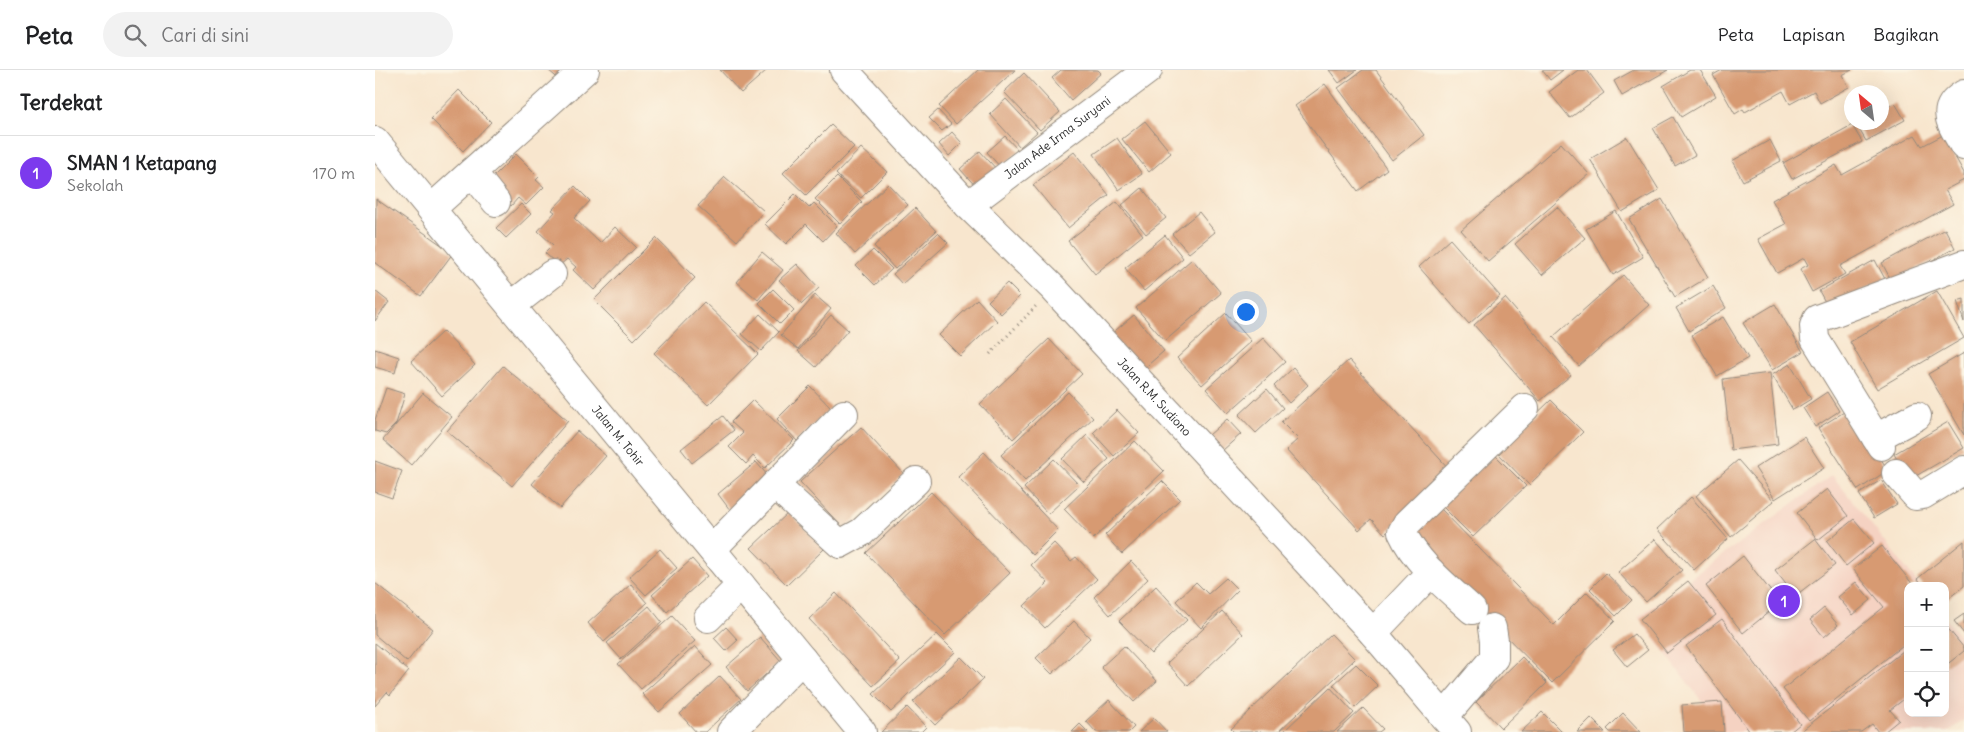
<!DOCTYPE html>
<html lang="id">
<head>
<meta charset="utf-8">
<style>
	body { margin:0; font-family:Delius,sans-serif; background:#f2f2f2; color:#202124 }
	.controls { position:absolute; right:15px; bottom:15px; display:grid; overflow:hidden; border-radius:10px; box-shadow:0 5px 20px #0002 }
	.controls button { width:45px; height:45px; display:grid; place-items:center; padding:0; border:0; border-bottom:1px solid #e0e0e0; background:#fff; color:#202124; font:25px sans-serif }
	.compass { position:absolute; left:1469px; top:15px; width:45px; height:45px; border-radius:50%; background:#fff; box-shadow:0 5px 20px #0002; rotate:331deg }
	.you { position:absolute; left:870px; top:241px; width:18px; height:18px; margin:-12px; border:4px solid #fff; border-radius:50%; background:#1a73e8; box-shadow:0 0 0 8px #1a73e833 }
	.badge { display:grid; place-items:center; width:32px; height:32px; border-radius:50%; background:#7c3aed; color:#fff; font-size:16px; font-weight:700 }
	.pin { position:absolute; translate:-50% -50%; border:2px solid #fff; box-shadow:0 1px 5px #0006 }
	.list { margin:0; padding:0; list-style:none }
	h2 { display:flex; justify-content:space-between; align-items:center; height:65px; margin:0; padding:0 20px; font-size:21px }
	h2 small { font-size:16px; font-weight:400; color:#757577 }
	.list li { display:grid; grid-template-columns:32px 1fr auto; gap:15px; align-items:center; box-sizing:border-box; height:75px; padding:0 20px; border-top:1px solid #e0e0e0 }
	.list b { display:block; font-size:19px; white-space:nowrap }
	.list p { margin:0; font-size:16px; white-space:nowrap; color:#757577 }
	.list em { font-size:16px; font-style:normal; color:#757577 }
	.icon { flex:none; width:28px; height:28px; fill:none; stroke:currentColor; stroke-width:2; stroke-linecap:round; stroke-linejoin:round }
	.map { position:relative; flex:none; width:1589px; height:662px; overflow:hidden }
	header { display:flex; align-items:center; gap:30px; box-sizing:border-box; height:70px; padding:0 25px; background:#fff; border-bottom:1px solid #e0e0e0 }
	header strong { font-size:24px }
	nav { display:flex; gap:28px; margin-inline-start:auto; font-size:18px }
	.search { width:350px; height:45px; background:#f2f2f2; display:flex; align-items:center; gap:12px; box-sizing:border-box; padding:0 18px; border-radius:28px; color:#757577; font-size:19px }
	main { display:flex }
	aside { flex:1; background:#fff }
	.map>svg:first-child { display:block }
</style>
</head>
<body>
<header>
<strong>Peta</strong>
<div class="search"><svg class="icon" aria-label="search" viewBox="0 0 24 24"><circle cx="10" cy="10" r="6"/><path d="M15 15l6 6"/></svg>Cari di sini</div>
<nav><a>Peta</a><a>Lapisan</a><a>Bagikan</a></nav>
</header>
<main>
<aside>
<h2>Terdekat<small></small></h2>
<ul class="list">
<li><span class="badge">1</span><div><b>SMAN 1 Ketapang</b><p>Sekolah</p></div><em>170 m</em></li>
</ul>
</aside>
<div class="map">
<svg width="1589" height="662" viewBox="0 0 1589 662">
	<rect width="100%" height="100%" fill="#fcf5e5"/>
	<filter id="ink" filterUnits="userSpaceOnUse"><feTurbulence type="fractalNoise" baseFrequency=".02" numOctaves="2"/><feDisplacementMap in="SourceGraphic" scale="10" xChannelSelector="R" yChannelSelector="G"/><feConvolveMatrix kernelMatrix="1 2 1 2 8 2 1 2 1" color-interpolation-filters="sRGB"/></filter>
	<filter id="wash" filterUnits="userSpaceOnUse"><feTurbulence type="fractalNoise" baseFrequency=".0096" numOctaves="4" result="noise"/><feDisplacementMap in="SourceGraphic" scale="20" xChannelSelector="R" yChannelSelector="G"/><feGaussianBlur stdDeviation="1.12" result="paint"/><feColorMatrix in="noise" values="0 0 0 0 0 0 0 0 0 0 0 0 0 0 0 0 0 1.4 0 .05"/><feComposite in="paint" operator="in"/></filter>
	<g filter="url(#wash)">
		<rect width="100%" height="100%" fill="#f8e6ce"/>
		<polygon fill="#f5d2c2" points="1457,405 1545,516 1533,516 1533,643 1570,643 1570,548 1589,572 1589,650 1573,662 1350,662 1263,547"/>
		<g id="blocks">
			<g fill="#d79a72">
				<polygon points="173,0 196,0 186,11"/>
				<polygon points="345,0 392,0 366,23"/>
				<polygon points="603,0 640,0 581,54 564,36"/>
				<polygon points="686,0 723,0 726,3 696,30 677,8"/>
				<polygon points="954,0 982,0 964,13"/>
				<polygon points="988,0 1001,0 1049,65 1017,90 963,18"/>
				<polygon points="1167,0 1188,0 1175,10"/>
				<polygon points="1203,0 1212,0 1229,23 1195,48 1174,22"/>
				<polygon points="1259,0 1293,0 1247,26 1239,11"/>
				<polygon points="1315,0 1325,0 1341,26 1306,47 1288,16"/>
				<polygon points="1347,0 1477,0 1467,5 1474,17 1445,33 1439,21 1415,34 1408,21 1370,42 1368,39 1360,44 1338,5"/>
				<polygon points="649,3 685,42 665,60 629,22"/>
				<polygon points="950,14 1012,99 983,121 920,36"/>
				<polygon points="84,20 116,52 88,81 56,49"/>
				<polygon points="631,29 662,62 645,77 615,44"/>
				<polygon points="1520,33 1530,50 1491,71 1481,54 1506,52 1506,40"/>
				<polygon points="563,40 576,54 567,61 554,48"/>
				<polygon points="1298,47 1320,85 1300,96 1278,58"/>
				<polygon points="770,51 796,83 774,102 747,69"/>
				<polygon points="456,55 479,77 431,125 408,103"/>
				<polygon points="1477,55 1487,72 1417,109 1408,93"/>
				<polygon points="577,62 587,73 574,86 564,74"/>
				<polygon points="1540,65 1547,76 1568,65 1589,103 1589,110 1570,120 1578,134 1465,196 1470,204 1437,222 1425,199 1433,195 1429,188 1402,203 1383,169 1411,154 1397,130 1461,95 1467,105"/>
				<polygon points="630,66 644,81 626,98 612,82"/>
				<polygon points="1252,67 1284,120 1247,142 1215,89"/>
				<polygon points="742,68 767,104 744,120 719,84"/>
				<polygon points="1395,70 1406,91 1368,111 1357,91"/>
				<polygon points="1186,73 1214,104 1113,191 1086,160"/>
				<polygon points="486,78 512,102 486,128 461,104"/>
				<polygon points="605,81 624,102 604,120 585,99"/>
				<polygon points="699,82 734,125 693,158 658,115"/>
				<polygon points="141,84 164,107 161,110 169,117 151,135 143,128 136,136 112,113"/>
				<polygon points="350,107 389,141 362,171 323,136"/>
				<polygon points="462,107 487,132 465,154 440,129"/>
				<polygon points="513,114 533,135 480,184 461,163"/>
				<polygon points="200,116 215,131 199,148 225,173 240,157 261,177 219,220 198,200 201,197 192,189 184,196 170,183 178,175 163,161 180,142 177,140"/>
				<polygon points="767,118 791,148 771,164 747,135"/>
				<polygon points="420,124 434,138 439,133 462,156 448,171 431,154 411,174 390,154"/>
				<polygon points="1,129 78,183 46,226 0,193"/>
				<polygon points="1287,129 1333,207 1300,227 1254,149"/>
				<polygon points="742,132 768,165 720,204 693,171"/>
				<polygon points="146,134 156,144 131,168 121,158"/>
				<polygon points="1182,137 1210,168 1167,205 1140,174"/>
				<polygon points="540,138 561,161 520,199 499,176"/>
				<polygon points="1241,141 1268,187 1238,205 1211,159"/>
				<polygon points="824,142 840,162 814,183 797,164"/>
				<polygon points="1570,159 1580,178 1517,212 1507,193"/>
				<polygon points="563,163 573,173 527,214 518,204"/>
				<polygon points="790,165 808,188 769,221 750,198"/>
				<polygon points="281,168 320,208 259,270 219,230"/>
				<polygon points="1075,169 1125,226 1094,254 1044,197"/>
				<polygon points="498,180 517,199 500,215 481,196"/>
				<polygon points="387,182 408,200 383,230 362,212"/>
				<polygon points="817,189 846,223 790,271 761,238"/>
				<polygon points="1500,190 1510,209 1454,239 1444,221"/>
				<polygon points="422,194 444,218 427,234 404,210"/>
				<polygon points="1248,205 1274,235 1204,296 1178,267"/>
				<polygon points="632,213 645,226 626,244 613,231"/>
				<polygon points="1338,216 1351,238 1314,261 1301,238"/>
				<polygon points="398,219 419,240 405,254 384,233"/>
				<polygon points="0,221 14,232 0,251"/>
				<polygon points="1562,221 1589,268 1502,319 1475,272"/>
				<polygon points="440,225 456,239 423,279 406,265"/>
				<polygon points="1130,228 1196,305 1165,331 1099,255"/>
				<polygon points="602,229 622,251 585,286 564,265"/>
				<polygon points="1589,229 1589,252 1582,231"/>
				<polygon points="329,232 383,284 333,335 279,283"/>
				<polygon points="1400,234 1428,282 1397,300 1368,253"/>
				<polygon points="851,243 876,271 827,315 802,288"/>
				<polygon points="385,244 404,262 386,281 367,264"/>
				<polygon points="456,245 473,260 441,297 423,281"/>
				<polygon points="759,245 789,281 766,301 735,265"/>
				<polygon points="1348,247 1373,288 1342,306 1317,265"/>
				<polygon points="68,261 100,295 67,326 36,291"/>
				<polygon points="888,268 910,292 853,343 831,319"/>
				<polygon points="674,269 707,304 638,369 605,334"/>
				<polygon points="0,279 24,287 20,303 0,297"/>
				<polygon points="1589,283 1589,365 1553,304"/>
				<polygon points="974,290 1077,402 1010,464 996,449 984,460 911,380 923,369 906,352"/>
				<polygon points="1415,294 1436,329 1418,340 1397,305"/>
				<polygon points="128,296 193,351 137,416 72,361"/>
				<polygon points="918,298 933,315 914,333 899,316"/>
				<polygon points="1395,303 1403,374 1356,380 1348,309"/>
				<polygon points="435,316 456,338 422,371 402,349"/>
				<polygon points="11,318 30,324 21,354 11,364 0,361 0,350"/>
				<polygon points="892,319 908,338 881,363 864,345"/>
				<polygon points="693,322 718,348 650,411 626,385"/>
				<polygon points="1452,322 1464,341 1440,357 1428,338"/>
				<polygon points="48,323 77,347 36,395 8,370"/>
				<polygon points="378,330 419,370 390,398 378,386 371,394 354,377 368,363 356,352"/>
				<polygon points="1176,330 1208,362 1154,415 1122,382"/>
				<polygon points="1474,339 1513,400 1483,420 1443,358"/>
				<polygon points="742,340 764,363 739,386 718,363"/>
				<polygon points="348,346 359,360 317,393 306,379"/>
				<polygon points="852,349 866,364 838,389 824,374"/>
				<polygon points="1573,352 1589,378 1534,410 1519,384"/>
				<polygon points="486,357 529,404 469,459 425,412"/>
				<polygon points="202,361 231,386 185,438 157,414"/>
				<polygon points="712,365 734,389 709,412 687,389"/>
				<polygon points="1429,367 1449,398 1400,429 1380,398"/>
				<polygon points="760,371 789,401 718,469 689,439"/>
				<polygon points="609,382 683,460 658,485 583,407"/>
				<polygon points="1119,384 1151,416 1098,467 1066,435"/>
				<polygon points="679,389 704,415 673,444 649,418"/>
				<polygon points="1363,390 1399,431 1356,467 1321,426"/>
				<polygon points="0,391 27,401 17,428 0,422"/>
				<polygon points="381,392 394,407 355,440 343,424"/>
				<polygon points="1506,410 1522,434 1499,448 1484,424"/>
				<polygon points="787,411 805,429 747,484 730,465"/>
				<polygon points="1452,419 1473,446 1443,470 1422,443"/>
				<polygon points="556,422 635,503 570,565 491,483"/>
				<polygon points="1316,427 1353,469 1319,500 1282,459"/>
				<polygon points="1064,437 1179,555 1212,522 1240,551 1177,613 1120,555 1113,562 1095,544 1034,466"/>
				<polygon points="414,442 449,479 412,515 376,478"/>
				<polygon points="1479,449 1499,473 1471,496 1452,471"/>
				<polygon points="1280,469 1307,500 1271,532 1243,502"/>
				<polygon points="1440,469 1460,495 1420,526 1400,500"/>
				<polygon points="1589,471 1589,516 1570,531 1570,516 1548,516 1542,509"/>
				<polygon points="679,473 696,491 701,487 722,509 670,558 649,536 673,513 656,495"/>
				<polygon points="1507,476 1539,516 1533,516 1533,571 1434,651 1408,619 1509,537 1478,499"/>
				<polygon points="285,479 302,498 271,525 254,507"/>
				<polygon points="1368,486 1405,533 1368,563 1331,516"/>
				<polygon points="317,489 332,506 292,542 277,525"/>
				<polygon points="756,491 773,509 735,545 719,527"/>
				<polygon points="1231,503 1257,530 1241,546 1215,519"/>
				<polygon points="851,508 863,520 826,558 801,531 821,512 833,524"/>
				<polygon points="1313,511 1341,545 1292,583 1265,549"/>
				<polygon points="1481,512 1496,530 1478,545 1463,527"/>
				<polygon points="0,513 58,559 32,592 0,565"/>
				<polygon points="256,514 272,533 229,572 213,553"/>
				<polygon points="781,516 812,550 776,584 744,551"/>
				<polygon points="461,523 525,591 498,616 434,549"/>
				<polygon points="274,536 287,552 246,589 232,573"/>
				<polygon points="1449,538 1463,555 1449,567 1435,550"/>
				<polygon points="847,541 868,564 813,616 792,593"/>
				<polygon points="1589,544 1589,564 1579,551"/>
				<polygon points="297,546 320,571 266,619 243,594"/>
				<polygon points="1347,549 1425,654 1415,662 1375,662 1311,576"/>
				<polygon points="699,551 715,568 677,604 661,588"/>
				<polygon points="1570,555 1589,578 1589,581 1570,596"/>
				<polygon points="351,557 363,570 351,581 339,568"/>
				<polygon points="562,564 580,582 516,642 498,624"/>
				<polygon points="956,564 980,589 903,662 859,662 856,659"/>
				<polygon points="1259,564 1273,580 1252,597 1238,580"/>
				<polygon points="385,567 406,591 372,621 351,597"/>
				<polygon points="0,573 34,601 15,625 12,622 0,636"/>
				<polygon points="320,576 337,595 284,642 267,624"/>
				<polygon points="749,576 782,611 759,632 726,597"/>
				<polygon points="1533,577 1533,626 1515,640 1524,650 1509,662 1503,662 1497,654 1486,662 1425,662"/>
				<polygon points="586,587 608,609 560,655 538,632"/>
				<polygon points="1147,587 1172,613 1126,658 1101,632"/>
				<polygon points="981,594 1003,616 980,638 958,615"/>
				<polygon points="345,606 366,629 330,662 321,662 305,644"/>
				<polygon points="955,617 979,643 959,662 908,662"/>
				<polygon points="734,630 759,657 754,662 721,662 711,651"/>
				<polygon points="1347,632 1349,662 1309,662 1307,635"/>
				<polygon points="532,637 551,657 546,662 506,662"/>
				<polygon points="988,638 1008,659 1004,662 962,662"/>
				<polygon points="1167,642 1187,662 1146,662"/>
				<polygon points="1248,643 1266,662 1235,662 1232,659"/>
				<polygon points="779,648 792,662 764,662"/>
				<polygon points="1216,648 1230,662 1202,662"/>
				<polygon points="705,654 713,662 697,662"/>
			</g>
		</g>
	</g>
	<g filter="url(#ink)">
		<use href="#blocks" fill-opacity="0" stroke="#92887c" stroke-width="1"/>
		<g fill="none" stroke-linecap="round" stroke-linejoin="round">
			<defs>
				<g id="minor">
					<path id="s1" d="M469,0L593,135L678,218L998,563L1082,662"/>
					<path d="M1589,24C1563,40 1577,54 1589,76"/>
					<path id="s2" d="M0,71L487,662"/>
					<polyline points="97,102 121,132"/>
					<path id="s3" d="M593,135L773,0"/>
					<polyline points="56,139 210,0"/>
					<polyline points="136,236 177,204"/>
					<polyline points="1501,368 1542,346"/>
					<polyline points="1506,376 1440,269 1439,256 1442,249 1589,194"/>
					<polyline points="1521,403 1541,426 1548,425 1589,400"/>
					<polyline points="400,415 465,474 487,462 541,411"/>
					<polyline points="337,479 469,344"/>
					<path d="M1097,540C1072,517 1041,493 1027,462L1032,453L1150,338"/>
					<polyline points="333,548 366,515"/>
					<polyline points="998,563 1056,502"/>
					<polyline points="1069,647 1119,588 1119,571 1117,558"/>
					<polyline points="356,662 427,589"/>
				</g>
			</defs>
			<use href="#minor" stroke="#92887c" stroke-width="30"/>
			<polyline stroke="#92887c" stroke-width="3" stroke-dasharray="1 4" stroke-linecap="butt" points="615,284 661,236"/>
			<use href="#minor" stroke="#fff" stroke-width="28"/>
		</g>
	</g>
	<g text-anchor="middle" stroke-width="5" stroke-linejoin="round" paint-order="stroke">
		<g font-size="12" fill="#2b2b2b" stroke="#fcf5e5">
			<text dy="4" stroke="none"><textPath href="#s3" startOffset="112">Jalan Ade Irma Suryani</textPath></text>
			<text dy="4" stroke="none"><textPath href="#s1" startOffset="451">Jalan R.M. Sudiono</textPath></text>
			<text dy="4" stroke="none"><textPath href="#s2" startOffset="382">Jalan M. Tohir</textPath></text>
		</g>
	</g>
</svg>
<div class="controls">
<button>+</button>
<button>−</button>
<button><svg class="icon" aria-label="locate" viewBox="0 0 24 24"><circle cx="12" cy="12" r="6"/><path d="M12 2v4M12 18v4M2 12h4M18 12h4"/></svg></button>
</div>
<svg class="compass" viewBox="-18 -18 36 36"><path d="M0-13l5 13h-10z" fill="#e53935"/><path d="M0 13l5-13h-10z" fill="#757577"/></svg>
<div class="you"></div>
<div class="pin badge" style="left:1409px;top:531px">1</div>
</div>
</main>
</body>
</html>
